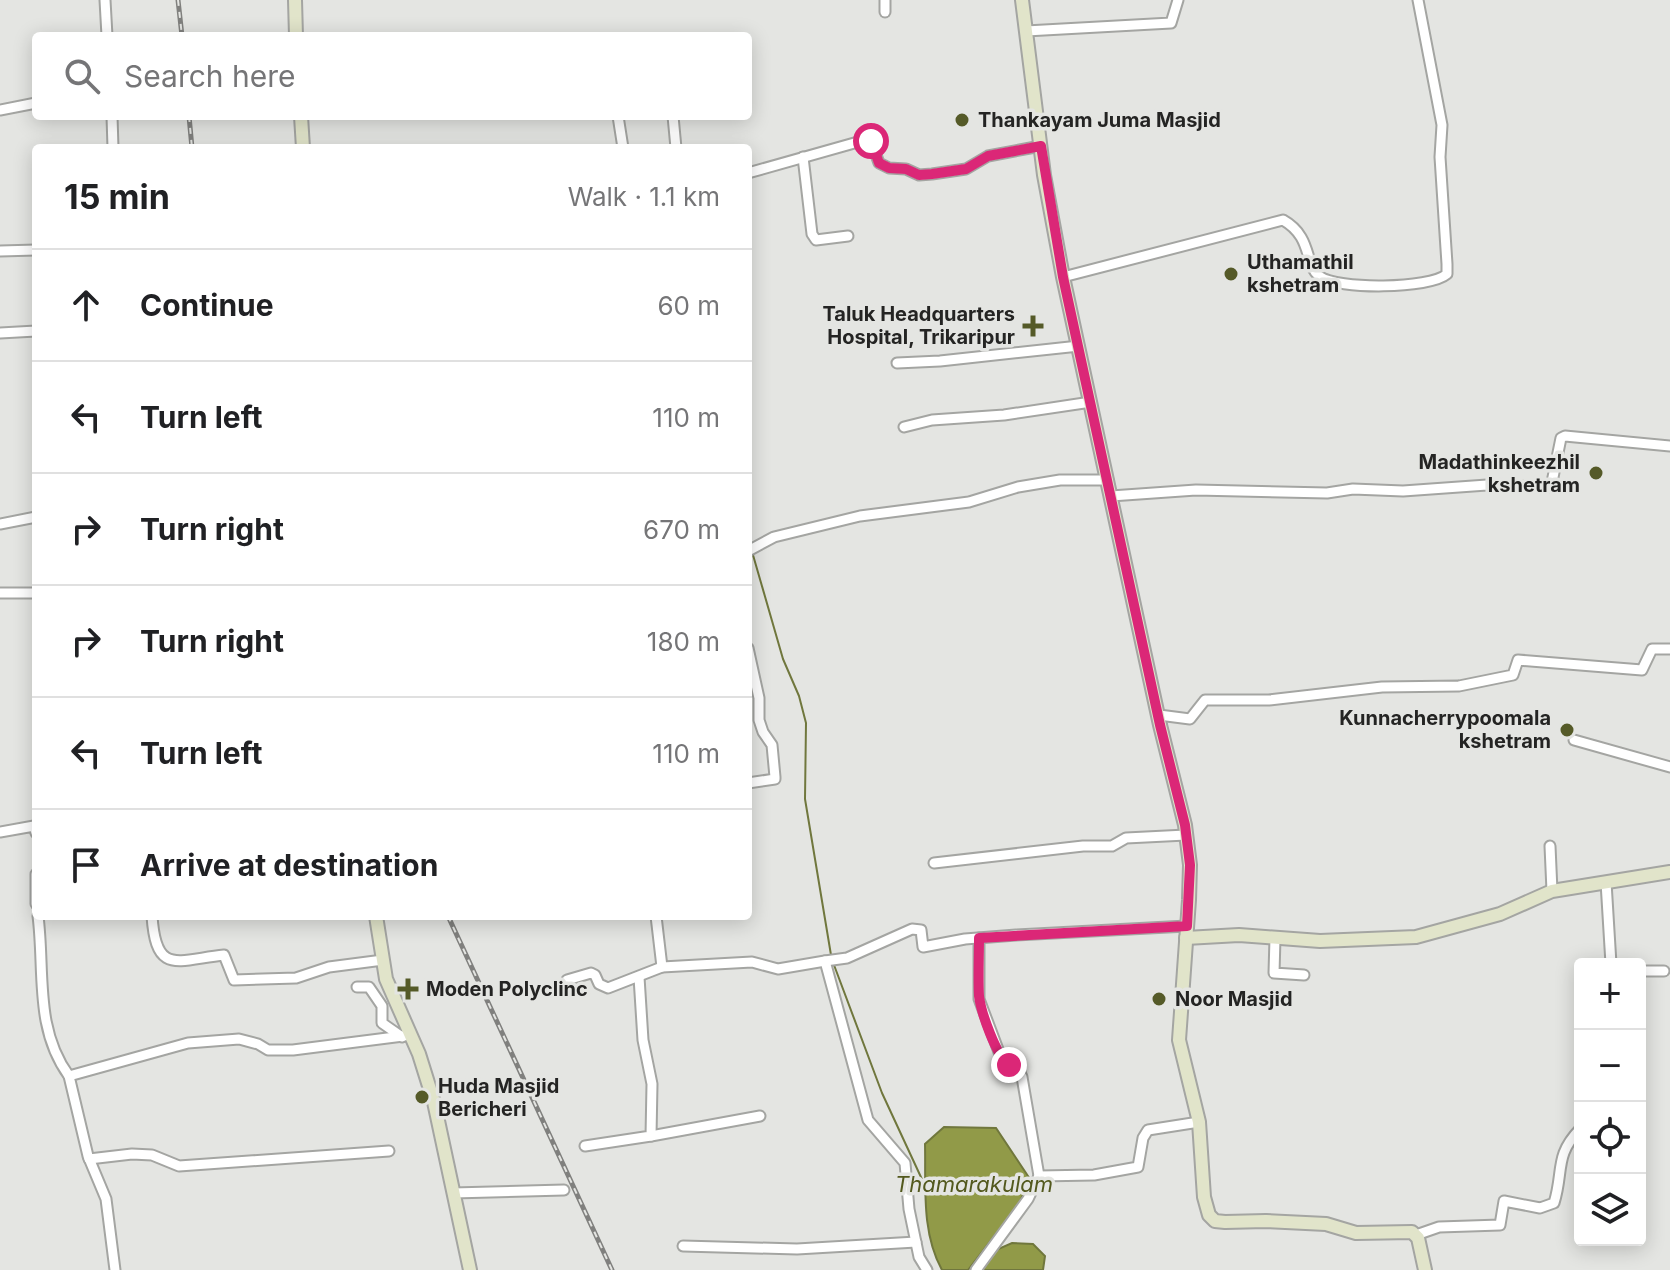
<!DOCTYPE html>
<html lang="en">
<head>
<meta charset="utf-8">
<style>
	body { margin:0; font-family:Inter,sans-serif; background:#f6f6f6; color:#202124 }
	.controls { position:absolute; right:24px; bottom:24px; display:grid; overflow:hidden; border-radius:8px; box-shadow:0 4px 20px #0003 }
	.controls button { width:72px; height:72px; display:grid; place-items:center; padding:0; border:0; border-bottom:2px solid #e0e0e0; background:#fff; color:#202124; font:40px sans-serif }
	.stop { position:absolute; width:24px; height:24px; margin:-18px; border:6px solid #db2777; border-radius:50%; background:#fff }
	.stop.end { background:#db2777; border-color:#fff; box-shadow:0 2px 8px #0008 }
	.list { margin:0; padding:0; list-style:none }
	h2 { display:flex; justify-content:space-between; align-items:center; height:104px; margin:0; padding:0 32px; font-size:34px }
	h2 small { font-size:26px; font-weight:400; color:#757577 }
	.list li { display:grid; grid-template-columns:52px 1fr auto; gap:24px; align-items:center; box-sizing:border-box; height:112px; padding:0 32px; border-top:2px solid #e0e0e0 }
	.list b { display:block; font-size:30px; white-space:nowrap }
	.list em { font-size:26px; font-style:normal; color:#757577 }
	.icon { flex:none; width:44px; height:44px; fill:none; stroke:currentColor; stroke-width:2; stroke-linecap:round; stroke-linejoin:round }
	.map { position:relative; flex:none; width:1670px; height:1270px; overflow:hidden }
	.search { position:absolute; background:#fff; box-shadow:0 4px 20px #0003; left:32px; top:32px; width:720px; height:88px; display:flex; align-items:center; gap:20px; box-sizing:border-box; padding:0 28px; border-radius:8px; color:#757577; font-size:30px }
	.panel { position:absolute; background:#fff; box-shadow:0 4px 20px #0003; left:32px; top:144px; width:720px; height:776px; border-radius:8px }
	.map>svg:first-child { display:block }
</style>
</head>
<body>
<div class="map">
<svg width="1670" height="1270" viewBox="0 0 1670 1270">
	<rect width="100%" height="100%" fill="#e4e5e2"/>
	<g fill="#919a48" stroke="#70773d" stroke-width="2">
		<path d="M944,1127L996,1128L1030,1179L1019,1204L968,1270H942C921,1232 926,1186 925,1144Z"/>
		<polygon points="1012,1243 1033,1244 1045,1256 1043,1270 985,1270 983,1267 996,1250"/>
	</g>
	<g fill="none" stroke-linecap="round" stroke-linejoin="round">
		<g stroke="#70773d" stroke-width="2">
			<polyline points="753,555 783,659 799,696 806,723 805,799 831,955"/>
			<polyline points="834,965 882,1093 926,1188"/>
		</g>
		<defs>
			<g id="street">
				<polyline points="105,0 107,36"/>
				<polyline points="885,0 885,12"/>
				<polyline points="1026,31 1171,23 1178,0"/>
				<polyline points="0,110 36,103"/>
				<polyline points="112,116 113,148"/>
				<polyline points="618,116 623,148"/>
				<polyline points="673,116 676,148"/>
				<polyline points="803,157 812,234 816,240 848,236"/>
				<polyline points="748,173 865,140 871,141 879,163 889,168 906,169 919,175 932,174 966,169 988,156 1041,146"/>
				<polyline points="0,251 36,250"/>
				<path d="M1063,277L1283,220C1313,237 1304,264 1319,276C1337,290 1430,289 1447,274V264L1440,157L1442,125L1418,0"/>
				<polyline points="0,333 36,331"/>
				<polyline points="897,363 940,361 1079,346"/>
				<polyline points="904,427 932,420 1004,415 1091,402"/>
				<polyline points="1111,496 1196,490 1327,493 1353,489 1403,491 1487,485 1551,487 1561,438 1565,436 1670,446"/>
				<polyline points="0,524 36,517"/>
				<polyline points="748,551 774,537 860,516 969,502 1018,487 1060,480 1108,480"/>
				<polyline points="0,593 36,593"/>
				<polyline points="748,648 759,698 759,720 763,732 772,745 775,777 775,779 748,783"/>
				<polyline points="1159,715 1190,719 1205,700 1269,700 1382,687 1459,686 1513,675 1518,660 1642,670 1652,649 1670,649"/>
				<polyline points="1574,740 1670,767"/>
				<polyline points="0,832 34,826 36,833"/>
				<polyline points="1550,846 1552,891"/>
				<polyline points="934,863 1083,846 1112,846 1126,838 1186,835"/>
				<polyline points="36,874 36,904"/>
				<polyline points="1606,882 1611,964"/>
				<path d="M38,916C45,971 34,1028 69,1076"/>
				<path d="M152,916C156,976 177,960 224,955L234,980L296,978L329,967L383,960"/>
				<polyline points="656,916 662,967 752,962 778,969 825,961 868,1120 905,1163 909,1209 919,1257 927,1270"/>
				<polyline points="979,938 979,999 1002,1060 1017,1067 1022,1077 1039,1176"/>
				<polyline points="1275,938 1274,973 1304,975"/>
				<polyline points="825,961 847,958 912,929 921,930 923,947 965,939 1016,935 1187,926"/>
				<polyline points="1640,971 1664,971"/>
				<polyline points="567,980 591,973 595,975 599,984 608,988 662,967"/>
				<polyline points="357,987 369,987 382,1006 382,1023 402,1037"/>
				<polyline points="651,1136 760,1116"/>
				<polyline points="585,1146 651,1136 652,1084 643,1040 639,977"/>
				<polyline points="89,1159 132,1154 152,1155 179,1166 389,1151"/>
				<polyline points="453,1193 564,1190"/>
				<path d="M1416,1235L1439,1227L1500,1225L1504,1201L1540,1208L1554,1203C1564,1171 1554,1156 1580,1129"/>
				<polyline points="683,1246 797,1249 916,1242"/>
				<polyline points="115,1270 106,1199 88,1156 69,1076 188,1043 239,1039 258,1044 268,1050 293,1050 411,1035"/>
				<polyline points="976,1270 1028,1199 1039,1176 1094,1175 1138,1167 1143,1138 1148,1130 1199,1122"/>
			</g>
			<g id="secondary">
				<polyline points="295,0 296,36"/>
				<polyline points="1022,0 1044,175 1063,277 1160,725 1185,825 1190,865 1189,900 1179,1040 1199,1122 1204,1197 1209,1215 1215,1221 1225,1222 1266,1221 1326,1224 1356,1233 1412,1232 1418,1238 1425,1270"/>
				<polyline points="301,116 303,148"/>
				<polyline points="376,916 386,979 419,1054 434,1102 470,1270"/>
				<polyline points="1186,938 1239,935 1320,941 1416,937 1500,914 1552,891 1670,872"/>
			</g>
		</defs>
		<use href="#street" stroke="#a4a5a2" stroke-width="13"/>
		<use href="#secondary" stroke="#a4a5a2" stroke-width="16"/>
		<use href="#street" stroke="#fff" stroke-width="9"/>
		<use href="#secondary" stroke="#e1e4ca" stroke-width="12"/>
		<defs>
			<g id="rail">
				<polyline points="178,0 182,36"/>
				<polyline points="189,116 192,148"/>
				<polyline points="448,916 612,1270"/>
			</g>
		</defs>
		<use href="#rail" stroke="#80807e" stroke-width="5"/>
		<use href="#rail" stroke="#e4e5e2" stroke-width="2" stroke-dasharray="6" stroke-linecap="butt"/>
	</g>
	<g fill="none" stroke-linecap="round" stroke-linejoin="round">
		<path stroke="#db2777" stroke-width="10" d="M871,141L879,163L889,168L906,169L919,175L932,174L966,169L988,156L1041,146L1063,277L1160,725L1185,825L1190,865L1187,926L979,938C979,957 978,977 979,996C981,1012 996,1056 1009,1065"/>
	</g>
	<g fill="#555a28" stroke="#e4e5e2" stroke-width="3">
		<circle cx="962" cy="120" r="8"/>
		<circle cx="1231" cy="274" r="8"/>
		<path d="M1029 314h8v8h8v8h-8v8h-8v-8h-8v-8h8z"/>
		<circle cx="1596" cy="473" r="8"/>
		<circle cx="1567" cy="730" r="8"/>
		<path d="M404 977h8v8h8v8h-8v8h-8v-8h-8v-8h8z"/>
		<circle cx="1159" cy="999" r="8"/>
		<circle cx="422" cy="1097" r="8"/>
	</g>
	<g text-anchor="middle" stroke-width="7" stroke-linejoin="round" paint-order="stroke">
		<g font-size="20" font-weight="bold" fill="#242423" stroke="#e4e5e2" text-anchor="start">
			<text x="978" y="127">Thankayam Juma Masjid</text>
			<text x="1247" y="269">Uthamathil<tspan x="1247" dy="23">kshetram</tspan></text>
			<text x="1015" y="321" text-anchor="end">Taluk Headquarters<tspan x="1015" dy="23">Hospital, Trikaripur</tspan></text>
			<text x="1580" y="469" text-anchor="end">Madathinkeezhil<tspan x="1580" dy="23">kshetram</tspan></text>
			<text x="1551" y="725" text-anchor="end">Kunnacherrypoomala<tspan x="1551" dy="23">kshetram</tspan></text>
			<text x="426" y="996">Moden Polyclinc</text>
			<text x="1175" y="1006">Noor Masjid</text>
			<text x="438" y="1093">Huda Masjid<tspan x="438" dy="23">Bericheri</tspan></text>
		</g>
		<g font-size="22" font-style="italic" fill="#53591e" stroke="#e4e5e2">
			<text x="974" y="1192">Thamarakulam</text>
		</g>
	</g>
</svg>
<div class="controls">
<button>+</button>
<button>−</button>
<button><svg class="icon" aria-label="locate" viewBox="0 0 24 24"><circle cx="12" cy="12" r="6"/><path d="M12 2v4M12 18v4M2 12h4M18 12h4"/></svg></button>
<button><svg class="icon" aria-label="layers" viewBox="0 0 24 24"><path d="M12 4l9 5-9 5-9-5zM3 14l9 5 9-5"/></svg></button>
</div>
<div class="stop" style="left:871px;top:141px"></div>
<div class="stop end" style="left:1009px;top:1065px"></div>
<div class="search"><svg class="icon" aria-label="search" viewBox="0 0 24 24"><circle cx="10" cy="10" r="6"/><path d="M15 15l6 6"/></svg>Search here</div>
<section class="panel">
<h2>15 min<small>Walk · 1.1 km</small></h2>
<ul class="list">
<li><svg class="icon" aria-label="ahead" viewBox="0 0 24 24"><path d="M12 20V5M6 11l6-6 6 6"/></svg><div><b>Continue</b></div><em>60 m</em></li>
<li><svg class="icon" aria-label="left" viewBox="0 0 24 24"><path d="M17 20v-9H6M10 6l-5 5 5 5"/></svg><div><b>Turn left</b></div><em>110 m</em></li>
<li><svg class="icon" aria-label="right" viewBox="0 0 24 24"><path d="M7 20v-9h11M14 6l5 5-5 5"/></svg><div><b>Turn right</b></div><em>670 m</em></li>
<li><svg class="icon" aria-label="right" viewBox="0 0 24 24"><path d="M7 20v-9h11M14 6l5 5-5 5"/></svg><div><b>Turn right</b></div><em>180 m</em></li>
<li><svg class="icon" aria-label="left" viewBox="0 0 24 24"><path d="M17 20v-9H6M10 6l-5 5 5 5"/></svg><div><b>Turn left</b></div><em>110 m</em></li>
<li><svg class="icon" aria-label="arrive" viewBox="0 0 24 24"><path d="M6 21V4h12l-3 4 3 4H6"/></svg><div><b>Arrive at destination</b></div></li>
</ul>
</section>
</div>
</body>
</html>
